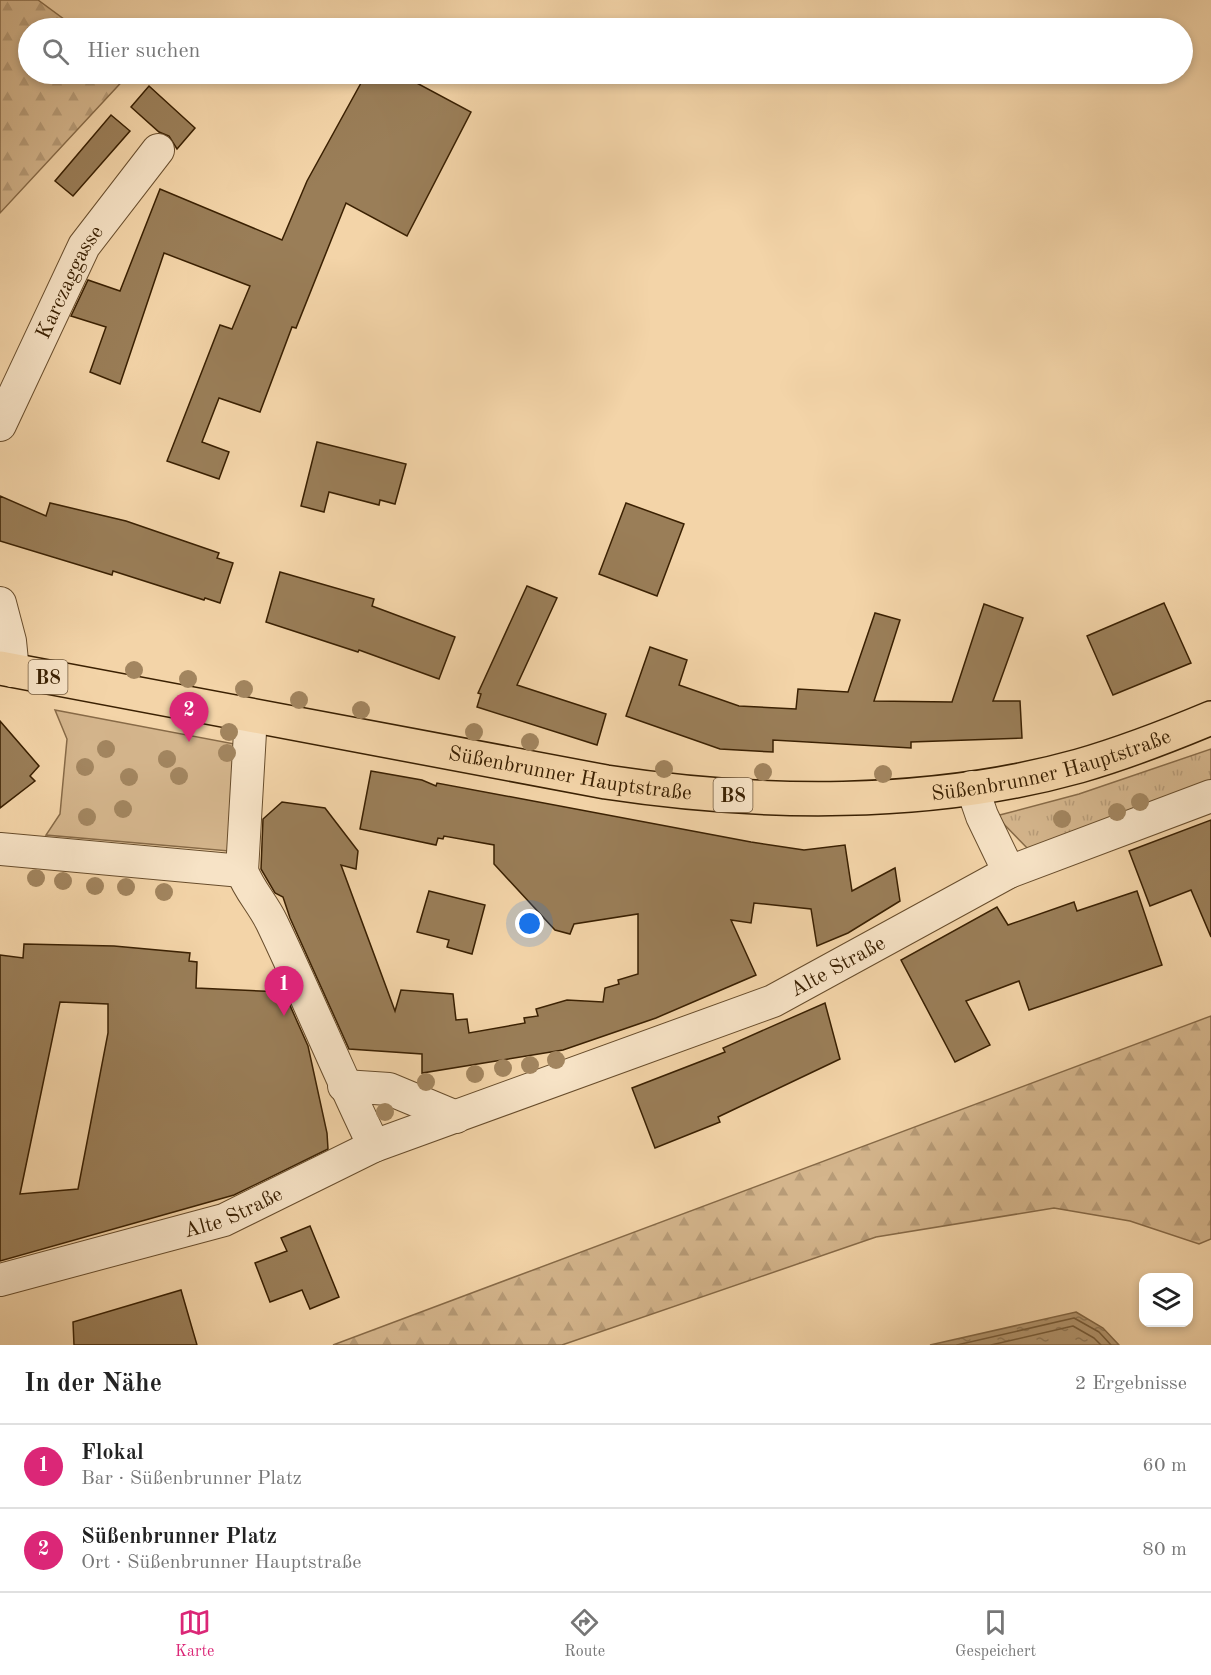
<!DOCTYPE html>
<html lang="de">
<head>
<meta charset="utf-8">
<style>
	body { margin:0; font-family:"Old Standard TT",serif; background:#f2f2f2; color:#222 }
	.controls { position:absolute; right:18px; bottom:18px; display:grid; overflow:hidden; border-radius:12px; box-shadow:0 3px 9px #0003 }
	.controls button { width:54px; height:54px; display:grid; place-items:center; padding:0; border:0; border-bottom:2px solid #e0e0e0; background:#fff; color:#222; font:30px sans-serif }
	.you { position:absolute; left:530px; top:924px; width:21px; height:21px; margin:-15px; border:4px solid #fff; border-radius:50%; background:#1a73e8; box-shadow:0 0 0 9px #1a73e833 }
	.badge { display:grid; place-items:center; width:39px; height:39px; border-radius:50%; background:#db2777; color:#fff; font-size:20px; font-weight:700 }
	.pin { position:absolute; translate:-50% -50px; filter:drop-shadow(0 2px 3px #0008) }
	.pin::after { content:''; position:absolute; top:32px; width:21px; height:18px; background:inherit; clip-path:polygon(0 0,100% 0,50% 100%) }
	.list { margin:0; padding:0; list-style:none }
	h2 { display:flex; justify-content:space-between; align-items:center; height:78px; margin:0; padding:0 24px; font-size:26px }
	h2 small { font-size:20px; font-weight:400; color:#767676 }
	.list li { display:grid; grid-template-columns:39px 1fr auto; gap:18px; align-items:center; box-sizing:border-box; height:84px; padding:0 24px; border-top:2px solid #e0e0e0 }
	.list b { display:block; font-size:22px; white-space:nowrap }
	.list p { margin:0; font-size:20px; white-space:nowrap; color:#767676 }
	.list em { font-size:20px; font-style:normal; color:#767676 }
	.icon { flex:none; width:33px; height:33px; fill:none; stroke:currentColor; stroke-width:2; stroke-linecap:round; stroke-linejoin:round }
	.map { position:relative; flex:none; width:1211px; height:1345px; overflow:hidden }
	.search { position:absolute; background:#fff; box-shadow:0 3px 9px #0003; left:18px; right:18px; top:18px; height:66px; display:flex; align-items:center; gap:15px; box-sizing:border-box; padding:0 21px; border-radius:33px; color:#767676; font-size:22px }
	.sheet { height:246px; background:#fff }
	nav { display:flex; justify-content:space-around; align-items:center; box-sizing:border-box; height:84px; border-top:2px solid #e0e0e0; background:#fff; font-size:16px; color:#767676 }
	nav a { display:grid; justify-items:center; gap:3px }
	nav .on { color:#db2777 }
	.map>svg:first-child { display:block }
</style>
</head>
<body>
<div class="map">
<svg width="1211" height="1345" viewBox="0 0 1211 1345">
	<defs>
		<pattern id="grass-tufts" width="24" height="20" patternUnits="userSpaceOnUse" patternTransform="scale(1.5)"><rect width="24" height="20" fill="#d4b58c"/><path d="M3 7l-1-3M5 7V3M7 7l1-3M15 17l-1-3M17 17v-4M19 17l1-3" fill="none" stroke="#b79b77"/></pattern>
		<pattern id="forest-firs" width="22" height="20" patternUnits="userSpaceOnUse" patternTransform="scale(1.5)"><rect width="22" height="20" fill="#d4b58c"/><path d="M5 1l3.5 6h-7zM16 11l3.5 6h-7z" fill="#b79b77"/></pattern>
		<pattern id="water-ripples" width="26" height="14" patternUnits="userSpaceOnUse" patternTransform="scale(1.5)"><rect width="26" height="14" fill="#b49770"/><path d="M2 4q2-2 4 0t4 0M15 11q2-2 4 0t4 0" fill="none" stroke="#937b5a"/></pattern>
	</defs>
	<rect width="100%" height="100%" fill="#f3d4a8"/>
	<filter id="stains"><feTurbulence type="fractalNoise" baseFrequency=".00333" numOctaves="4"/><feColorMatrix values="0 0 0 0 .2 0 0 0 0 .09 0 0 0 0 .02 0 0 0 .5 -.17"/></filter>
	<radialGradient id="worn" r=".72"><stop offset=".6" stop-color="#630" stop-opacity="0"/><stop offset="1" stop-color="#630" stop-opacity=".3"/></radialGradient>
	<polygon fill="url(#grass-tufts)" stroke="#876a47" stroke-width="1.5" points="1211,749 1211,784 1029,850 996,816 1079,794"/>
	<g fill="url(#forest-firs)" stroke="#876a47" stroke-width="1.5">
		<polygon points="0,0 38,0 76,28 28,28 28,74 129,74 0,213"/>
		<polygon points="1211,1016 1211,1239 1199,1244 1130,1221 1054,1208 876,1237 562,1345 333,1345"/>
	</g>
	<polygon fill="#d4b58c" stroke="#876a47" stroke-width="1.5" points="55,710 240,745 229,851 46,835 60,814 67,739"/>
	<polygon fill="url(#water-ripples)" stroke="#836744" stroke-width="1.5" points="1076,1312 1103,1328 1119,1345 930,1345"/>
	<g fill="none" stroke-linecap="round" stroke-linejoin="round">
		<g stroke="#775c39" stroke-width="1.5">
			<polyline points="957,1345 1074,1318 1099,1332 1111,1345"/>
			<polyline points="991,1345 1073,1326 1094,1338 1101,1345"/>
		</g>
	</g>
	<g fill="#9a7e58" stroke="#3a2002" stroke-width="1.5" fill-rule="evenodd">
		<polygon points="366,74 400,74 471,112 407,236 346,203 296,328 292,327 260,412 219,398 202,442 229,452 219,479 167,461 220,325 232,329 250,286 164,253 120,384 90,372 106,327 71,316 88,280 120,291 160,189 282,240 307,181"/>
		<polygon points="149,86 195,128 177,149 169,136 159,132 131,107"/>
		<polygon points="111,115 130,131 73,196 55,181"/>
		<polygon points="317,442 406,464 395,504 380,500 379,505 329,492 324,512 301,506"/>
		<polygon points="0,496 46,516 50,503 126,521 219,553 217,558 233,563 220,603 205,598 204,600 113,571 112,575 0,541"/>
		<polygon points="626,503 684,524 657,596 599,574"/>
		<polygon points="280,572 374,599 372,606 455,637 439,679 359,650 358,652 266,622"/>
		<polygon points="527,586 557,598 517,685 606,714 597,745 477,707 481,694 478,693"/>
		<polygon points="1164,603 1191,663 1113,695 1087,636"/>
		<polygon points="984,604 1023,618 993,701 1020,701 1022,738 911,742 911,748 773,740 773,752 720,749 626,716 650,647 687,660 679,685 739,706 796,709 798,689 848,692 875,613 900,620 874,701 952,702"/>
		<polygon points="0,721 39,766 30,776 35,781 0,808"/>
		<polygon points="371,771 422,780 436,786 437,783 751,842 804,850 845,845 852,891 895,868 900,901 848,933 817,946 811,909 754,903 751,923 731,920 756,975 656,1018 563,1050 422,1073 422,1054 349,1049 290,918 283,897 275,893 261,869 263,819 282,802 325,808 358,851 356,869 341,865 395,1011 401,990 453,994 456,1020 467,1019 469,1033 525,1023 524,1018 538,1016 536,1009 567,1000 603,1002 605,988 619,984 618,980 638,974 638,914 574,924 570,934 555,930 494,864 494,845 444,836 443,839 438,838 436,845 360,829"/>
		<polygon points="1211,820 1211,937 1191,890 1150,906 1129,851"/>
		<polygon points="429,891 485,905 472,954 447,947 449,940 417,932"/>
		<polygon points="1137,891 1162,965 1029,1010 1019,981 966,1001 990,1045 955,1062 901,960 997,907 1008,925 1074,902 1077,911"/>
		<path d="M24,944L114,946L190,953L189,961L197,962L196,988L284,992L308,1046L327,1133L328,1149L234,1195L0,1261V955L23,958ZM60,1002L108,1004V1033L78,1189L20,1194Z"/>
		<polygon points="825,1003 840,1059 718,1117 720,1122 655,1148 632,1088 725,1052 723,1048"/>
		<polygon points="310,1226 339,1297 310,1309 302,1290 270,1302 255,1263 287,1251 281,1238"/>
		<polygon points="181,1290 197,1345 74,1345 73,1322"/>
	</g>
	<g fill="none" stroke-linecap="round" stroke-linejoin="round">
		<defs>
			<g id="minor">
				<path id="s1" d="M0,425L84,246L158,150"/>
				<polyline points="0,603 10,641 13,671"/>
				<path d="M251,715L242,871C249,890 263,904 272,923C307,996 338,1072 374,1146"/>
				<polyline points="972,787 982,816 1009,872"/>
				<polyline points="0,849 242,871"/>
				<polyline points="344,1086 389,1089 456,1117"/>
				<path id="s2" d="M0,1280L224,1220L374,1146L773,1001L1009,872L1211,796"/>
			</g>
			<g id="major">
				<path id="s3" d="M0,668L606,782C758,805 929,808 1079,766C1124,753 1168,736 1211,718"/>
			</g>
		</defs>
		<use href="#minor" stroke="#684d2c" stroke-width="34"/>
		<use href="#major" stroke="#3a2002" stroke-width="36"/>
		<use href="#minor" stroke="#f7e3c6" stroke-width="32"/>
		<use href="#major" stroke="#f3d4a8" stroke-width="33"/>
	</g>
	<g fill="#a2855f">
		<circle cx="134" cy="670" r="9"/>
		<circle cx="188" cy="679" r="9"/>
		<circle cx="244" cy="689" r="9"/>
		<circle cx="299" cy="700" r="9"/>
		<circle cx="361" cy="710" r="9"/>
		<circle cx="229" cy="732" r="9"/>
		<circle cx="474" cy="732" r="9"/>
		<circle cx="530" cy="742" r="9"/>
		<circle cx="106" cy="749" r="9"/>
		<circle cx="227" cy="753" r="9"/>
		<circle cx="167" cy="759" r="9"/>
		<circle cx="85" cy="767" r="9"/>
		<circle cx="664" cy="769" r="9"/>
		<circle cx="763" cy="772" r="9"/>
		<circle cx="883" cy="774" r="9"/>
		<circle cx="179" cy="776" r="9"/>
		<circle cx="129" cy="777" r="9"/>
		<circle cx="1140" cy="802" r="9"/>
		<circle cx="123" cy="809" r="9"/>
		<circle cx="1117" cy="812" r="9"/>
		<circle cx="87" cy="817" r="9"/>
		<circle cx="1062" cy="819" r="9"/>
		<circle cx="36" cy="878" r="9"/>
		<circle cx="63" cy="881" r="9"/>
		<circle cx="95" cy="886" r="9"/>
		<circle cx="126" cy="887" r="9"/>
		<circle cx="164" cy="892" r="9"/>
		<circle cx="556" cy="1060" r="9"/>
		<circle cx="530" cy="1065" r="9"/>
		<circle cx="503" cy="1068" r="9"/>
		<circle cx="475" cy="1074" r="9"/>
		<circle cx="426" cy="1082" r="9"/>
		<circle cx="385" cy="1112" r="9"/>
	</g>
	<g text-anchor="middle" stroke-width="6" stroke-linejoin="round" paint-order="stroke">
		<g fill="#f7e3c6" stroke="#735a3d" stroke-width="1.5">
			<rect x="28.5" y="660" width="39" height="34" rx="4.5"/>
			<rect x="713.5" y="778" width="39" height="34" rx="4.5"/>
		</g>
		<g font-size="20" font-weight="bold" fill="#3a2002">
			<text x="48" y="684">B8</text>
			<text x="733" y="802">B8</text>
		</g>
		<g font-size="21" fill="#3a2002" stroke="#f7e3c6">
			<text dy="7" stroke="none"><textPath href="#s1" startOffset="159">Karczaggasse</textPath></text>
			<text dy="7" stroke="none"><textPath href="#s3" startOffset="1066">Süßenbrunner Hauptstraße</textPath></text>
			<text dy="7" stroke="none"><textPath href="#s3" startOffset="580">Süßenbrunner Hauptstraße</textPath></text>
			<text dy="7" stroke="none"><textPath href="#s2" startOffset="897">Alte Straße</textPath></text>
			<text dy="7" stroke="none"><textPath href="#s2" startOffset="243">Alte Straße</textPath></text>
		</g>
	</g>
	<rect width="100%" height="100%" filter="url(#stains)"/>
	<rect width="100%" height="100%" fill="url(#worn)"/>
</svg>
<div class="controls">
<button><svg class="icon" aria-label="layers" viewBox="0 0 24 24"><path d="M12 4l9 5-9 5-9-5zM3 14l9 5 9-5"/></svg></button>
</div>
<div class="you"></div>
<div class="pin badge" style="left:284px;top:1016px">1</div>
<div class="pin badge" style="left:189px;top:742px">2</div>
<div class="search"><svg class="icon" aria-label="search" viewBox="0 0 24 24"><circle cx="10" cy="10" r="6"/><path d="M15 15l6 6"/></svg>Hier suchen</div>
</div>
<section class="sheet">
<h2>In der Nähe<small>2 Ergebnisse</small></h2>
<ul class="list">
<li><span class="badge">1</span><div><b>Flokal</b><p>Bar · Süßenbrunner Platz</p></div><em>60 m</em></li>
<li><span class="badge">2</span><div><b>Süßenbrunner Platz</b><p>Ort · Süßenbrunner Hauptstraße</p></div><em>80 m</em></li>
</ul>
</section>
<nav>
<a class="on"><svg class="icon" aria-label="map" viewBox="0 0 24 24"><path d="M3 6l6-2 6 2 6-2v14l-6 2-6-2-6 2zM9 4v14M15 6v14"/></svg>Karte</a>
<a><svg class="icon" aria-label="directions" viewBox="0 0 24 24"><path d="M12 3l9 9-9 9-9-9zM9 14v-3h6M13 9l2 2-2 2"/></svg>Route</a>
<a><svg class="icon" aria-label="saved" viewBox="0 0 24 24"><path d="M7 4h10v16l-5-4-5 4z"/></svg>Gespeichert</a>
</nav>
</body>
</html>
